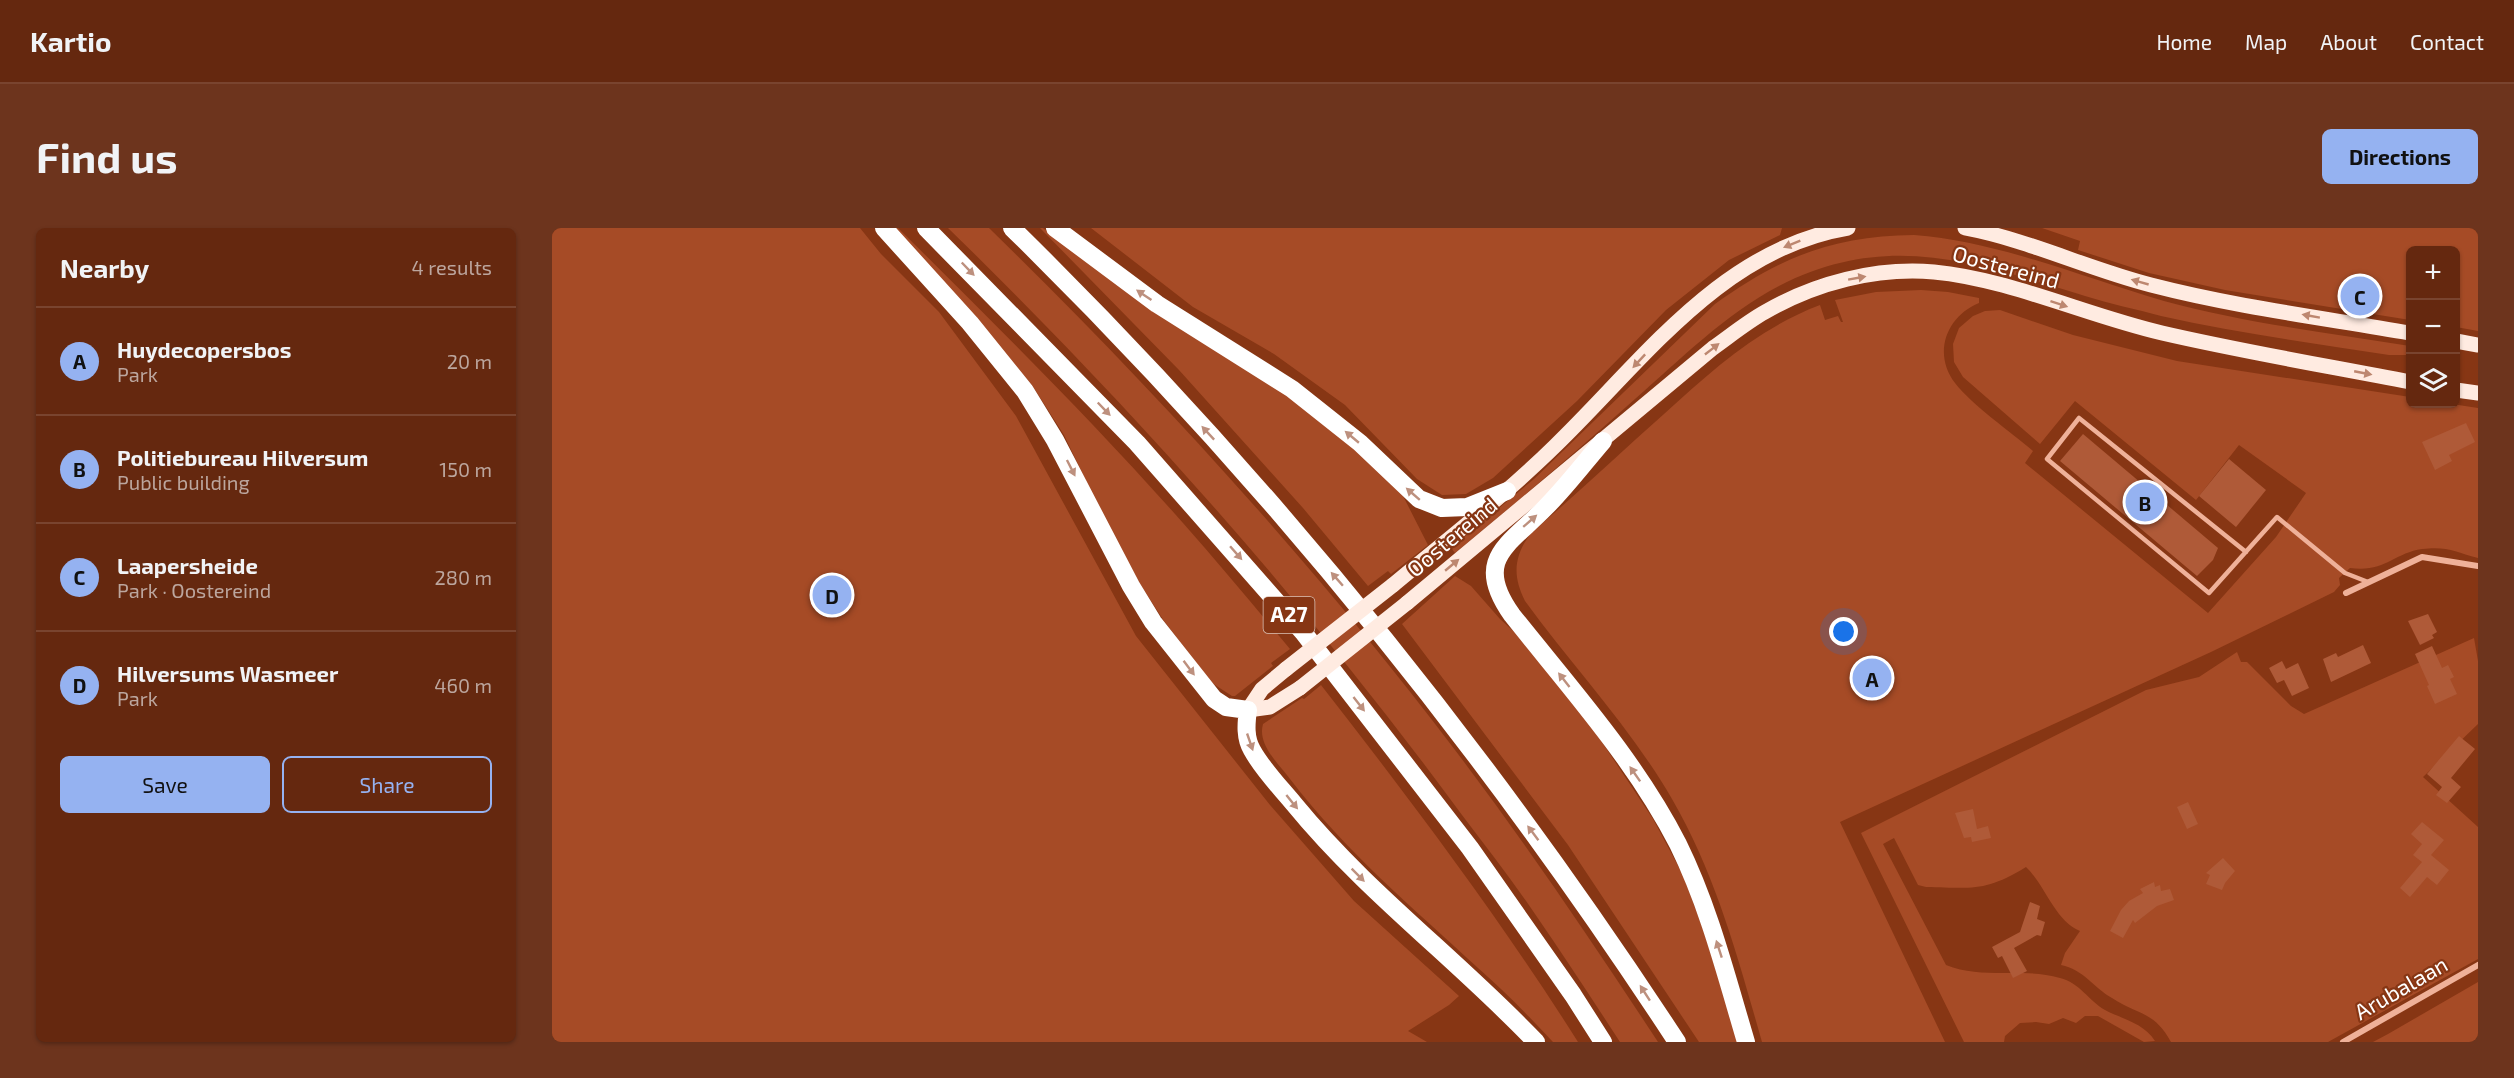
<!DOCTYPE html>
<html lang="en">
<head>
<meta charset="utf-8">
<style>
	body { margin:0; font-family:"Exo 2",sans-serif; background:#6d341d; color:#f1f3f6 }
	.controls { position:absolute; right:18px; top:18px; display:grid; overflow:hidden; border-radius:9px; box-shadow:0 2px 4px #0004 }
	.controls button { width:54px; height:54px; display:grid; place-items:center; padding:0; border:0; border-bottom:2px solid #79442f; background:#65280f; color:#f1f3f6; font:30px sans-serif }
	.you { position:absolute; left:1292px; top:404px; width:21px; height:21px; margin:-15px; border:4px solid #fff; border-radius:50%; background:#1a73e8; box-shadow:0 0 0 9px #1a73e833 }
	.badge { display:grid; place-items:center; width:39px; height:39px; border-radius:50%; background:#95b2f1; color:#111; font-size:20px; font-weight:700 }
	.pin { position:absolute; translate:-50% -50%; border:3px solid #fff; box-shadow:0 2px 6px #0006 }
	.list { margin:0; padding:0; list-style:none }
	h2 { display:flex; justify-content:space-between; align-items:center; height:78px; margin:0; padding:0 24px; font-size:26px }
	h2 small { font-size:20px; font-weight:400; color:#bca69e }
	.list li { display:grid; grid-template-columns:39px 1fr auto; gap:18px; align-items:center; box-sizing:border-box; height:108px; padding:0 24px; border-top:2px solid #79442f }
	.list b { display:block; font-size:22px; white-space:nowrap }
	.list p { margin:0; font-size:20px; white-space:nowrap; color:#bca69e }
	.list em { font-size:20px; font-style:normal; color:#bca69e }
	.actions { display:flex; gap:12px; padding:18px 24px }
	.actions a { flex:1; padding:14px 0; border:2px solid #95b2f1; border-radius:9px; text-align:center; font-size:21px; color:#95b2f1 }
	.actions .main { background:#95b2f1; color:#111 }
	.icon { flex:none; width:33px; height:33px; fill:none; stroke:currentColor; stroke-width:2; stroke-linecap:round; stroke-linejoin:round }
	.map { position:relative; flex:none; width:1926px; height:814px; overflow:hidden; border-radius:9px }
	header { display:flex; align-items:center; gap:36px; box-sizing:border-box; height:84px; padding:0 30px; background:#65280f; border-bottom:2px solid #79442f }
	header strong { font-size:28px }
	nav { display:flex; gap:33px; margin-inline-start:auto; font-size:21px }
	.intro { display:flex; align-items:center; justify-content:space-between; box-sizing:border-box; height:144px; padding:0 36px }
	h1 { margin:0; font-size:42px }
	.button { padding:15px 27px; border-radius:9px; background:#95b2f1; color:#111; font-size:21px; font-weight:700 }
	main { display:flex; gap:36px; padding:0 36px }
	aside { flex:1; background:#65280f; border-radius:9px; box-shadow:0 2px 4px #0004 }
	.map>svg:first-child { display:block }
</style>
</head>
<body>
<header>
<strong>Kartio</strong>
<nav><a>Home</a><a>Map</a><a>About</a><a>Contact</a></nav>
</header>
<div class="intro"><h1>Find us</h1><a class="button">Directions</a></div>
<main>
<aside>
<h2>Nearby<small>4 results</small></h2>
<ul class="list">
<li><span class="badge">A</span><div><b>Huydecopersbos</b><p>Park</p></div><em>20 m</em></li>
<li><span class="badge">B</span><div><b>Politiebureau Hilversum</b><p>Public building</p></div><em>150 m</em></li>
<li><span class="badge">C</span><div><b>Laapersheide</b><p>Park · Oostereind</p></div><em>280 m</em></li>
<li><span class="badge">D</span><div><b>Hilversums Wasmeer</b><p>Park</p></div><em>460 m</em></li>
</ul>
<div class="actions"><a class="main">Save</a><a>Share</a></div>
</aside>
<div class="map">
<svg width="1926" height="814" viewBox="0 0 1926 814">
	<rect width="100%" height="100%" fill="#873614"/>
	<g fill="#a64b26">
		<polygon points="0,0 308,0 329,26 387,84 464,188 584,408 718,577 802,673 907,768 897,777 856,803 875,814 0,814"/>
		<path d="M336,0H346C443,96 541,193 631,295C668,337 703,379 738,421L719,435L721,438L683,468H680L660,455L612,393L588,356L547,280L512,207L480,157Z"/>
		<path d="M396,0H437C604,163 763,337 903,522C975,617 1041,715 1106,814H1068C1040,771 1012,728 983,686C960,652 935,620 910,587C756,377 583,182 396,0Z"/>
		<polygon points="488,0 491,0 537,35 769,189 848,262 876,317 839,346 836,343 816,358 751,280 627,142"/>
		<polygon points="539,0 1230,0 1228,7 1177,32 1114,82 1025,173 941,250 914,266 890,267 865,251 793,177 722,126 641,79"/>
		<polygon points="1490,0 1926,0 1926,103 1904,99 1904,22 1858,22 1858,92 1673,62 1597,45 1526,22 1528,13"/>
		<path d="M1362,7C1449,14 1529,49 1612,73C1692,95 1777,105 1858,118V127H1837C1761,115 1684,105 1609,88C1584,81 1558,76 1533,68C1425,35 1336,2 1227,58C1172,87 1129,131 1083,171C1024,224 964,275 903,325L899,320L982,251L1163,76C1228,29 1281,8 1362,7Z"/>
		<path d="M1369,62L1396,64L1427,70V75C1395,88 1380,125 1403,155C1420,177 1459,204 1481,223L1473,235L1656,385L1724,309L1754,265L1687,217L1644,272L1523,173L1488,216L1411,149L1402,134L1401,116L1407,100L1421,88L1433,83L1448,82L1521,107L1625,133L1858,169V176H1900L1926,180V330C1903,324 1896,318 1870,321C1842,325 1832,345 1798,340L1787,350L1788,357L1782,364L1659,424L1288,594L1393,814H1210C1186,730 1164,647 1120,571C1079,500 1021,439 973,373C960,347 962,328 979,305C1024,267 1067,226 1112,186C1160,142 1207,100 1268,77L1273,92L1286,88L1289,94H1291L1283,72L1324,64Z"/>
		<polygon points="903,348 919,358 948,391 969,410 1042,502 1101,591 1131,647 1152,704 1186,814 1147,814 1016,617 850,396"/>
		<path d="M1922,410L1926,433V496L1871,549L1926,599V731L1776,814H1619C1602,783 1586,787 1560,770C1542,760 1531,741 1509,737L1513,725L1528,703C1503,693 1493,657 1474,639C1433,664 1421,660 1374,659L1366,657L1342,610L1331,616L1394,737C1431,752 1470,739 1508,750C1527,754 1537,773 1553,782C1570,791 1592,795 1603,813L1592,814L1546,788H1533L1524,795L1511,790L1497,796L1484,794L1468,795L1453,808L1452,814H1412L1309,605L1594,462L1647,449L1685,424L1689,434H1695L1739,478L1752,486Z"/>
		<path d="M769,457C858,571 949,692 1026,814H1001C977,788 952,763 926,740C859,678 794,624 738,551C727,536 705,517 711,496L750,470L752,471Z"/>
		<polygon points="1926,754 1926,814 1821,814 1836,806"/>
	</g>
	<g fill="#af5a38">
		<polygon points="1914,195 1923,214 1897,227 1900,233 1883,242 1870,214"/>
		<polygon points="1531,206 1666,320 1661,332 1645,348 1508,233"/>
		<polygon points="1677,231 1714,262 1684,299 1647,268"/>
		<polygon points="1876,386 1885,404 1880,407 1882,410 1868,417 1856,393"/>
		<polygon points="1811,417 1819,435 1779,454 1771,431 1784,425 1786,429"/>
		<polygon points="1880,418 1890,440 1896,437 1902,449 1898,451 1905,466 1883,476 1875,458 1877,457 1863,426"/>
		<polygon points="1730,433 1734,441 1746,435 1757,460 1740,468 1732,452 1725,455 1717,440"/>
		<polygon points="1907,508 1923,521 1899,550 1909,559 1895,575 1884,567 1890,559 1875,546"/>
		<polygon points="1636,574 1646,596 1635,601 1625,579"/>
		<polygon points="1421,581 1425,601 1436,598 1439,610 1420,614 1419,609 1412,610 1403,585"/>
		<polygon points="1870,594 1892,612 1879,627 1897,642 1885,657 1875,649 1858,669 1848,660 1870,634 1861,627 1870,616 1859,606"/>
		<polygon points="1671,630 1683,643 1673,655 1670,662 1654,656 1658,647 1654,645"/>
		<polygon points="1602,654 1603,659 1608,657 1609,663 1618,661 1622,672 1605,678 1583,695 1581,692 1571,710 1558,703 1569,682 1577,673 1591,665 1588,661"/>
		<polygon points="1478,674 1488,678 1485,691 1493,694 1489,708 1485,707 1462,720 1475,743 1461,750 1450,728 1446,730 1440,719 1468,704"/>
	</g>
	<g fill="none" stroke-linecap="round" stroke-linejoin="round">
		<polyline stroke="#efb199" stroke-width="4.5" points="1694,324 1527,190 1495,231 1657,365 1725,289 1793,345 1816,354"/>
		<g stroke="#efb199" stroke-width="6">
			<polyline points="1794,365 1870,329 1926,338"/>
			<polyline points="1791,814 1926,737"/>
		</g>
		<g stroke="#ffebe1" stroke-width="15">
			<path d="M1413,0C1477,12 1536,41 1599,57C1684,79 1772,90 1858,105"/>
			<polyline points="1904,113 1926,117"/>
			<polyline points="1904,162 1926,165"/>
			<path d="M841,357C896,311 952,268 1003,218C1090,134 1169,21 1296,0"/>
			<path d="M855,375L1161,120C1178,108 1195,94 1213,84C1263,55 1324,39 1382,44C1457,51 1536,88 1610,105C1692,124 1776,138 1858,154"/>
			<polyline points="696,482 718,479 748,460"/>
			<polyline points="696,482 710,461 734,441"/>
		</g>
		<g stroke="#fff" stroke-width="18">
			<path d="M332,0L418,95L473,163L503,212L579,358L601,394L662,471L674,479L696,482C694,496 693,510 700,522C711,542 728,559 742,576C814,664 906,732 984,814"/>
			<polyline points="374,0 585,215 751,404 918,620 1021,767 1051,814"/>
			<path d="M460,0C711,246 933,520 1125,814"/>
			<polyline points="503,0 605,76 740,161 808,215 867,271 890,280 915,279 955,263"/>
			<path d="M1051,213C1032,235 1014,259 993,280C957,317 920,331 960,387C1018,460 1083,532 1126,616C1157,679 1174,747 1194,814"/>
		</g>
		<g stroke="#ffebe1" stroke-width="15">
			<polyline points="734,441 841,357"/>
			<polyline points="748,460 855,375"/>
		</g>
	</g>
	<defs><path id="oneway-solid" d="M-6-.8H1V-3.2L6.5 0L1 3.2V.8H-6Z" transform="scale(1.5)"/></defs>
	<g fill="#bd8770">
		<use href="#oneway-solid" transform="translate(1240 16) rotate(158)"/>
		<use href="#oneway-solid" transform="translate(1305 50) rotate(-10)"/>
		<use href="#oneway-solid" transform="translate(1588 54) rotate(-164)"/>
		<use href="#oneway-solid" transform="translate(1507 76) rotate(18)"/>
		<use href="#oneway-solid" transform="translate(1759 88) rotate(-170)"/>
		<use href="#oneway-solid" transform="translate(1160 121) rotate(-38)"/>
		<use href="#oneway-solid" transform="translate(1087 133) rotate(133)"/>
		<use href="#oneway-solid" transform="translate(1811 145) rotate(11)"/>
		<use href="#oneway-solid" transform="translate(900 337) rotate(-40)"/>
	</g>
	<g fill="#bd907e">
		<use href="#oneway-solid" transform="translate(416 41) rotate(46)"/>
		<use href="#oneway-solid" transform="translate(592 67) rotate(-146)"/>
		<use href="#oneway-solid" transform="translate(552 181) rotate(46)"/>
		<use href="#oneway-solid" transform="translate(656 205) rotate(-133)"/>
		<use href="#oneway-solid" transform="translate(800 209) rotate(-140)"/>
		<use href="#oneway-solid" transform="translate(519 240) rotate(63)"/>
		<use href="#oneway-solid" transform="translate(861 266) rotate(-139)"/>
		<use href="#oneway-solid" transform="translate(978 293) rotate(-41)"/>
		<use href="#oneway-solid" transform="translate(684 325) rotate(49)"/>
		<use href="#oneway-solid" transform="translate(785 351) rotate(-131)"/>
		<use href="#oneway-solid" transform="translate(637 440) rotate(53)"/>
		<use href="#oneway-solid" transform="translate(1012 452) rotate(-128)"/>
		<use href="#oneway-solid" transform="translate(807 476) rotate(52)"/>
		<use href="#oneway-solid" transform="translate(698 514) rotate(71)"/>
		<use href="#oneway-solid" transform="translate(1083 546) rotate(-125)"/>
		<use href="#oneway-solid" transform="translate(740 574) rotate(51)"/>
		<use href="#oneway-solid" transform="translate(981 605) rotate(-127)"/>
		<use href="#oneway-solid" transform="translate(806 647) rotate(45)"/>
		<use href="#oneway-solid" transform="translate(1167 721) rotate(-108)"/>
		<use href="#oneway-solid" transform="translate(1093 765) rotate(-123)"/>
	</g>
	<g text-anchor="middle" stroke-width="4.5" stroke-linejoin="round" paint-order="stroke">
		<rect fill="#873614" stroke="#dbc3b8" stroke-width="1.5" x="711.5" y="369" width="51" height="36" rx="4.5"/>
		<g font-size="21" font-weight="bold" fill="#fff">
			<text x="737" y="394">A27</text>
		</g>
		<g font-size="22" fill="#fff" stroke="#873614">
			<text transform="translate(1454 39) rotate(15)" y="8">Oostereind</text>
			<text transform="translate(900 309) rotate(-40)" y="8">Oostereind</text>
			<text transform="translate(1849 760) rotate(-30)" y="8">Arubalaan</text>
		</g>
	</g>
</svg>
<div class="controls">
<button>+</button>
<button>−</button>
<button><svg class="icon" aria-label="layers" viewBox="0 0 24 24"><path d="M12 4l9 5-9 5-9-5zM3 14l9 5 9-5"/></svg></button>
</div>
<div class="you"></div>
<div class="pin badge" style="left:1320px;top:450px">A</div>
<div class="pin badge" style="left:1593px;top:274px">B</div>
<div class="pin badge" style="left:1808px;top:68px">C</div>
<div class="pin badge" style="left:280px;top:367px">D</div>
</div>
</main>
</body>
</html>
